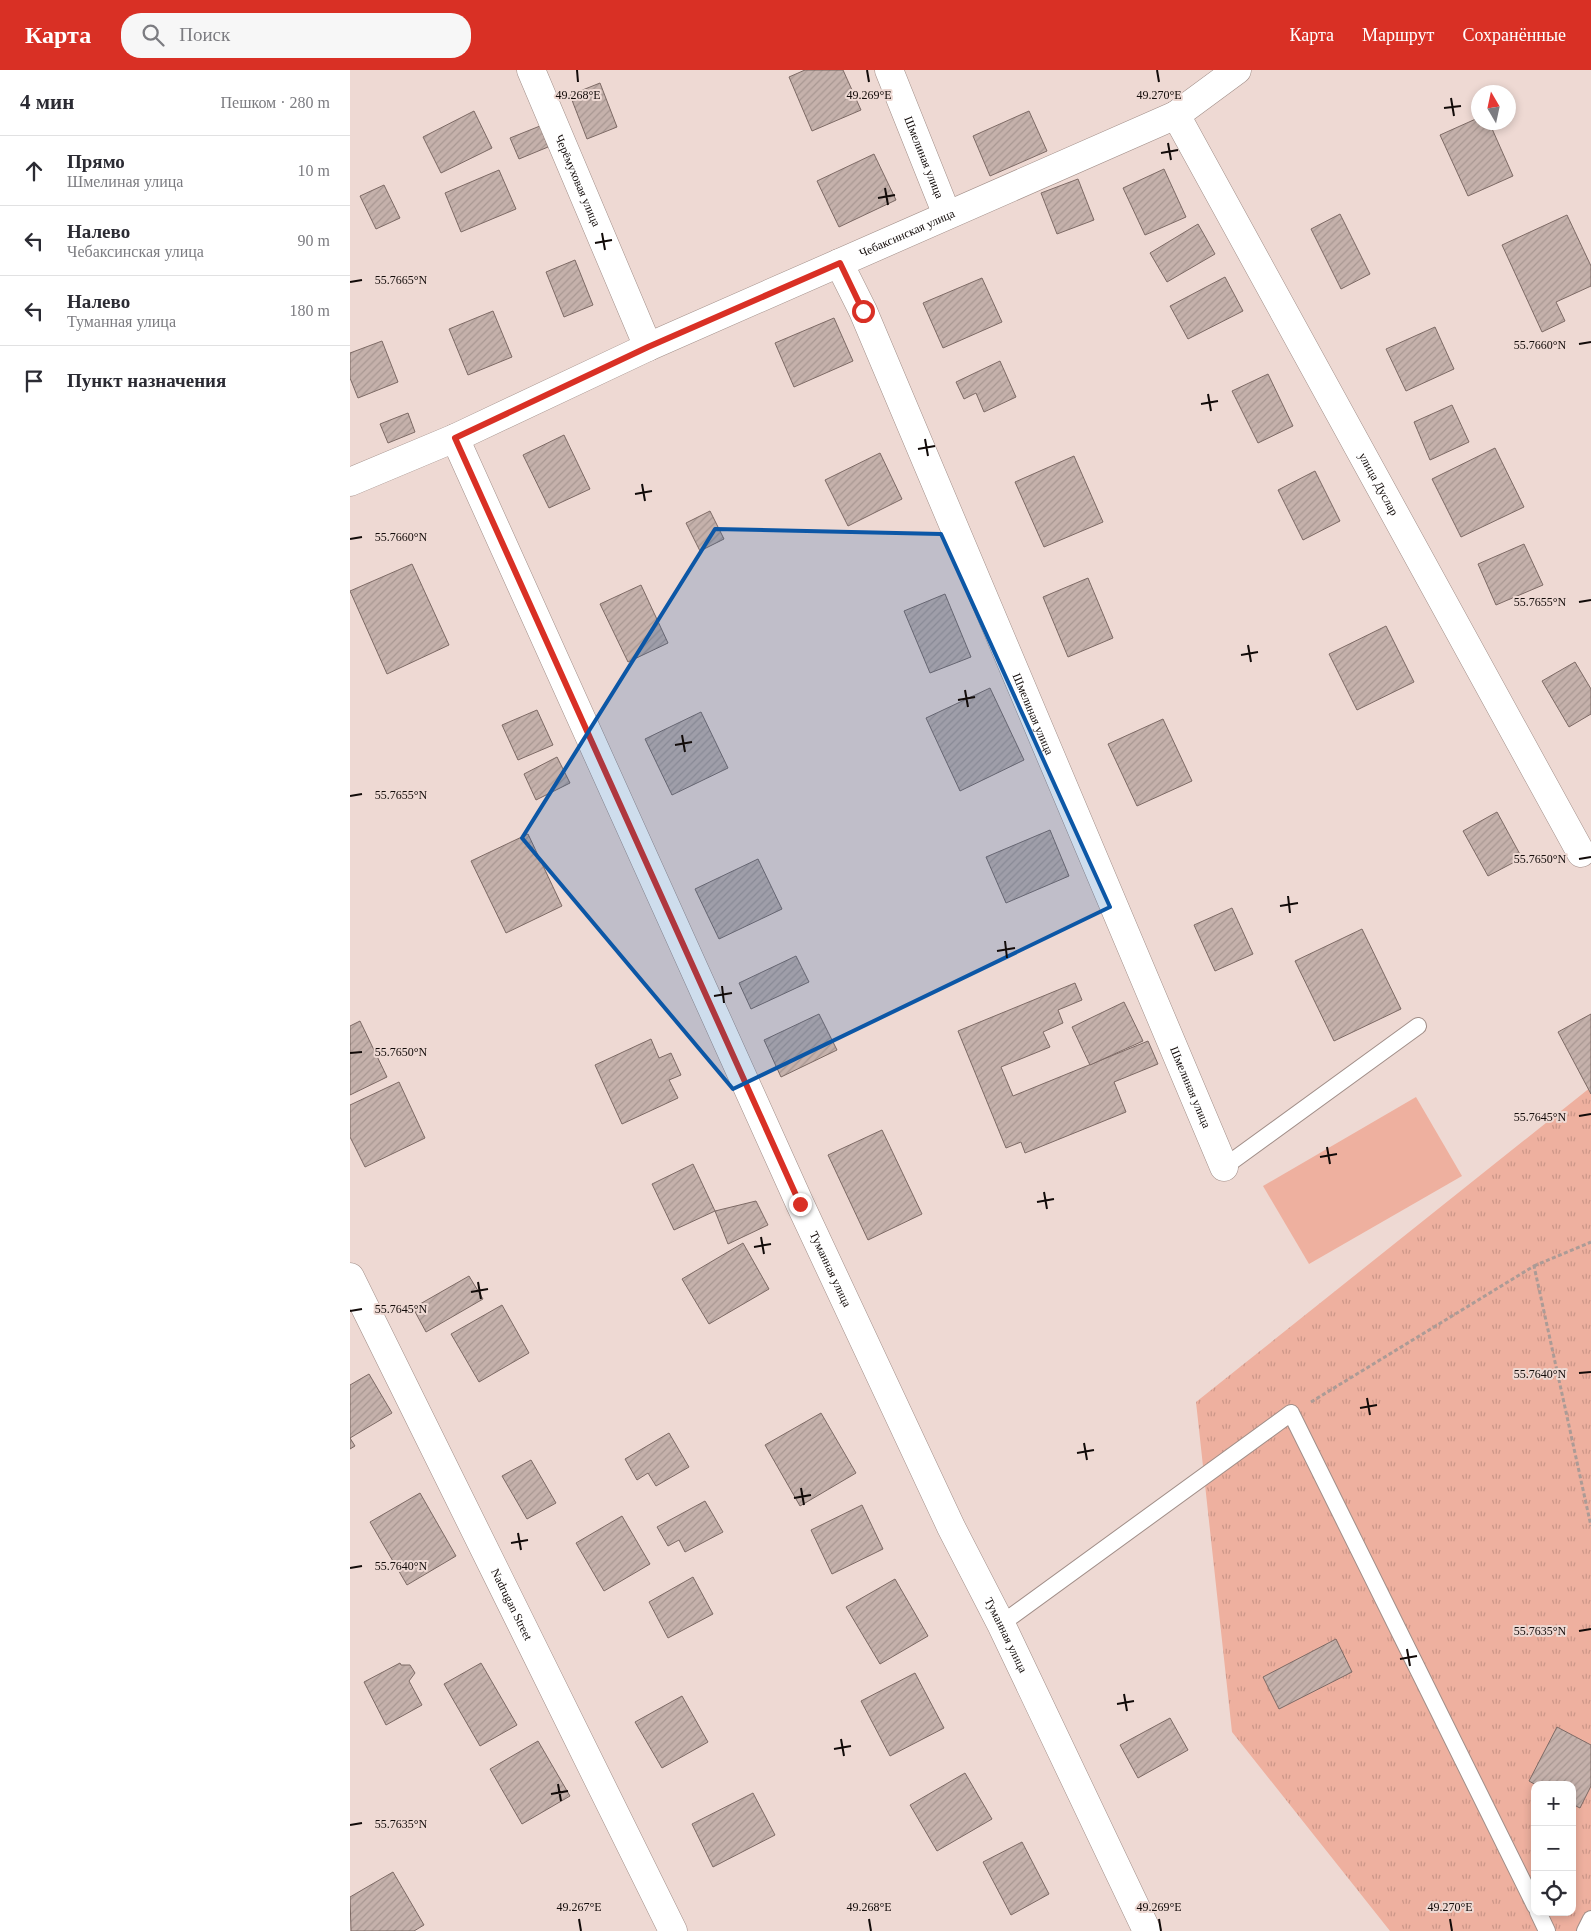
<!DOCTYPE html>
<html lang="ru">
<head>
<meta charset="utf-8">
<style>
	body { margin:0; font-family:"Times New Roman",serif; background:#f7f7f7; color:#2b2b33 }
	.controls { position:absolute; right:15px; bottom:15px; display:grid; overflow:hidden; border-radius:10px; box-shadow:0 2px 8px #0003 }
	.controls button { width:45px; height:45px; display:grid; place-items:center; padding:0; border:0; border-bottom:1px solid #e1e1e2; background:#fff; color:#2b2b33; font:25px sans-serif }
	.compass { position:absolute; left:1121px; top:15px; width:45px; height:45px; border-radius:50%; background:#fff; box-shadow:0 2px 8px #0003; rotate:351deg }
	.stop { position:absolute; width:15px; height:15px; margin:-11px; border:4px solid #d93025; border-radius:50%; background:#fff }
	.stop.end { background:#d93025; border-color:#fff; box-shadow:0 1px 5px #0008 }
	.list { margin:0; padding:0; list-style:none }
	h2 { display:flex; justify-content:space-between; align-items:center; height:65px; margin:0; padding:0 20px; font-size:21px }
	h2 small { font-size:16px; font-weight:400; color:#7c7c81 }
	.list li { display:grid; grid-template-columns:32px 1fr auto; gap:15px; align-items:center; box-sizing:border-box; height:70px; padding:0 20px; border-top:1px solid #e1e1e2 }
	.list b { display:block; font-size:19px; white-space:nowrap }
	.list p { margin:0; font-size:16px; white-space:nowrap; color:#7c7c81 }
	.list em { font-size:16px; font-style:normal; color:#7c7c81 }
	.icon { flex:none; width:28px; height:28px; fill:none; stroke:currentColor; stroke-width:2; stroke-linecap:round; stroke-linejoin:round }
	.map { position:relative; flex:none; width:1241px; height:1861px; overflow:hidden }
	header { display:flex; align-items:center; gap:30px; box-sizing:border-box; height:70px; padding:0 25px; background:#d93025; color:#fff }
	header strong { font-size:24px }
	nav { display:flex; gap:28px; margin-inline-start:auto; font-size:18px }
	.search { width:350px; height:45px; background:#f7f7f7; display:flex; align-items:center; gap:12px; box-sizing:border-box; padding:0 18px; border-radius:20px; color:#7c7c81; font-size:19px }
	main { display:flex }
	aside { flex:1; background:#fff }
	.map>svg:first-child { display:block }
</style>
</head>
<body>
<header>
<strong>Карта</strong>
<div class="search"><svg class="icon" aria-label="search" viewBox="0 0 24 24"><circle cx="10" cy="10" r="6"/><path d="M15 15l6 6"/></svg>Поиск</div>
<nav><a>Карта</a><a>Маршрут</a><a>Сохранённые</a></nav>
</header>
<main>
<aside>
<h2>4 мин<small>Пешком · 280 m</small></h2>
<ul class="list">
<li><svg class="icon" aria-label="ahead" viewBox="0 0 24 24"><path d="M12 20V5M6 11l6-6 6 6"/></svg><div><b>Прямо</b><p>Шмелиная улица</p></div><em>10 m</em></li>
<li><svg class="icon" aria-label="left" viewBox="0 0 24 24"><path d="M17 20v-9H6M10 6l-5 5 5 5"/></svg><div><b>Налево</b><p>Чебаксинская улица</p></div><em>90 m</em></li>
<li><svg class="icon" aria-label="left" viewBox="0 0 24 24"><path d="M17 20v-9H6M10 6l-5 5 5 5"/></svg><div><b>Налево</b><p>Туманная улица</p></div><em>180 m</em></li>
<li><svg class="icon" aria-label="arrive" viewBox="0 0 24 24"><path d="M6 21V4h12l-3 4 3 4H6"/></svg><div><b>Пункт назначения</b></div></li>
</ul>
</aside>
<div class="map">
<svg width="1241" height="1861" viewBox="0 0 1241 1861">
	<defs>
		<pattern id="grass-tufts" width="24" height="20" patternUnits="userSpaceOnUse" patternTransform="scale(1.25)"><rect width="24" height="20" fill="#eeb09f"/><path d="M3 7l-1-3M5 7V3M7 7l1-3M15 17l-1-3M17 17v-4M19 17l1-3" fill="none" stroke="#cb9688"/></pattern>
		<pattern id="building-hatch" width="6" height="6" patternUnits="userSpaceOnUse" patternTransform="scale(1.25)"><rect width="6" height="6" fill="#c5b1ab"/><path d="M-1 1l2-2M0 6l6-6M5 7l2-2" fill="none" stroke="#a89792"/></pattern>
	</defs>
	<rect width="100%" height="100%" fill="#eed9d3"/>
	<path fill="url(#grass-tufts)" fill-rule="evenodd" d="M1241,1017V1861H1040L882,1662L846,1332ZM1185,1715H1222V1842H1185Z"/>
	<polygon fill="#eeb09f" points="1066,1027 1112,1106 959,1194 913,1116"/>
	<g fill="url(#building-hatch)" stroke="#7d6a65">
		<polygon points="455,0 493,0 511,40 462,61 439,7"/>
		<polygon points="250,13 267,57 237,69 220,25"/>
		<polygon points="124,41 142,78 91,103 73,67"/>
		<polygon points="679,41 697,81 640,106 623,66"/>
		<polygon points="1128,48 1128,52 1139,52 1163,106 1118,126 1090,65"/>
		<polygon points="190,56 198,77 169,89 160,68"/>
		<polygon points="524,84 546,130 489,157 467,111"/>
		<polygon points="814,99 836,147 795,165 773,118"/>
		<polygon points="149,100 166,139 111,162 95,123"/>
		<polygon points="728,109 744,150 707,164 691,123"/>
		<polygon points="34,115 50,148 26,159 10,126"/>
		<polygon points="990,144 1020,204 991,219 961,159"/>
		<polygon points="1217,145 1241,196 1241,216 1206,232 1215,251 1192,262 1152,175"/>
		<polygon points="848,154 865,184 817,212 800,183"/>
		<polygon points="225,190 243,235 214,247 196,202"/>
		<polygon points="875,207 893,241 838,269 820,236"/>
		<polygon points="632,208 652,252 593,278 573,233"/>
		<polygon points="143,241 162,287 118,305 99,259"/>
		<polygon points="484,248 503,291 444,317 425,273"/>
		<polygon points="1085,257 1104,299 1056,321 1036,279"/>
		<polygon points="32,271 48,312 8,328 0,308 0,283"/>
		<polygon points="650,291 666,327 634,342 626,323 614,329 606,312"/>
		<polygon points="918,304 943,356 908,373 882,321"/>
		<polygon points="1102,335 1119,372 1080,390 1064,352"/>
		<polygon points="58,343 65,362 38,373 30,354"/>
		<polygon points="214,365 240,419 199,438 173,385"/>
		<polygon points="1145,378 1174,437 1111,467 1082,409"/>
		<polygon points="530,383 552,429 498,456 475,410"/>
		<polygon points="724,386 753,452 694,477 665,412"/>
		<polygon points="965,401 990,451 953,470 928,420"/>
		<polygon points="360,441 374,469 350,481 336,453"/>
		<polygon points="1174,474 1193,515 1146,535 1128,494"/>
		<polygon points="62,494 99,575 37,604 0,521"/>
		<polygon points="738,508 763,568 718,587 693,527"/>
		<polygon points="291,515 318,573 278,592 250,534"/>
		<polygon points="595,524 621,587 580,603 554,541"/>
		<polygon points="1036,556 1064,612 1007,640 979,584"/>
		<polygon points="1225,592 1241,619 1241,644 1219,657 1192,611"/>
		<polygon points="640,618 674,690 610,721 576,648"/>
		<polygon points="187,640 203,675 168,690 152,655"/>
		<polygon points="351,642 378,698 322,725 295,669"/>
		<polygon points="813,649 842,711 787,736 758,674"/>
		<polygon points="207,687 220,713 186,730 174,704"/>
		<polygon points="1147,742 1172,788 1138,806 1113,761"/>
		<polygon points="700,760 719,806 656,833 636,787"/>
		<polygon points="178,764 212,836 156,863 121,791"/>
		<polygon points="408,789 432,839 369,869 345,819"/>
		<polygon points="882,838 903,884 865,901 844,855"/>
		<polygon points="1012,859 1051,939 984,971 945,891"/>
		<polygon points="446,886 459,912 401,939 389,913"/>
		<polygon points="725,913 732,930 708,940 713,953 693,962 700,977 651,997 663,1026 798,971 808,994 764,1012 776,1042 675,1083 671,1072 656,1078 608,961"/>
		<polygon points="774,932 793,971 740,995 722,957"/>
		<polygon points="469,944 487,980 431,1007 414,970"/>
		<polygon points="1241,944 1241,1024 1208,962"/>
		<polygon points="10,951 37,1007 0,1025 0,956"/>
		<polygon points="301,969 309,988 321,983 331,1005 319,1010 328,1028 272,1054 245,995"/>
		<polygon points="49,1012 75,1068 15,1097 0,1067 0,1035"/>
		<polygon points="532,1060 572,1144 518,1170 478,1085"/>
		<polygon points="343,1094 365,1141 324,1160 302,1114"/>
		<polygon points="406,1131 418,1155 378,1174 365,1141"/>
		<polygon points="393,1173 419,1219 359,1254 332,1209"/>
		<polygon points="119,1206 133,1229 76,1262 63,1238"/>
		<polygon points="152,1235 179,1283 129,1312 101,1264"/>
		<polygon points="19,1304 42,1343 0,1368 5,1376 0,1379 0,1315"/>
		<polygon points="471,1343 506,1403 450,1436 415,1375"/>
		<polygon points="319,1363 339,1397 306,1416 298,1403 287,1410 275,1389"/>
		<polygon points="181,1390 206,1433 177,1449 152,1406"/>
		<polygon points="70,1423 106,1486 57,1515 20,1452"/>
		<polygon points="355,1431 373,1462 335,1482 329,1470 318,1476 307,1457"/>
		<polygon points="512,1435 533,1479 482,1504 461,1460"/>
		<polygon points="272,1446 300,1494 254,1521 226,1473"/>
		<polygon points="343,1507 363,1544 318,1568 299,1532"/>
		<polygon points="545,1509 578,1566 530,1594 496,1537"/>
		<polygon points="986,1569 1002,1602 929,1639 913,1607"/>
		<polygon points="50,1593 51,1595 60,1595 65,1603 59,1611 72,1635 36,1655 14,1612"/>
		<polygon points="131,1593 167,1655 130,1676 94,1614"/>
		<polygon points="565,1603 594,1658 540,1686 511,1631"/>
		<polygon points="332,1626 358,1672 312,1698 285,1652"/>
		<polygon points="820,1648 838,1680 788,1708 770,1675"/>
		<polygon points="1207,1657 1241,1675 1241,1716 1230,1738 1222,1734 1222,1715 1186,1715 1179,1711"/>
		<polygon points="188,1671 220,1726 172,1754 140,1699"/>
		<polygon points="615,1703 642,1749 587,1781 560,1735"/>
		<polygon points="403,1723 425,1765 363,1797 342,1754"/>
		<polygon points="672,1772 699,1824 661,1845 633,1792"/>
		<polygon points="43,1802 74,1855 64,1861 1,1861 0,1827"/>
	</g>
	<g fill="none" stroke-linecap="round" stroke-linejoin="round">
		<defs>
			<g id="service">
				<polyline points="874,1097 1068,956"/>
				<polyline points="651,1554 941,1343 1185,1836"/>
				<polyline points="1188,1842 1197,1861"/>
				<polyline points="1235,1861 1241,1849"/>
			</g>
			<g id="minor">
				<path id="s1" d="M181,0L298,277"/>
				<path id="s2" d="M539,0L597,145"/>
				<path id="s3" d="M826,45L1231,783"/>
				<path id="s4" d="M489,193L513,241L874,1097"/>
				<path id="s5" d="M105,368L450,1134L601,1457L651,1554L797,1861"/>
				<path id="s6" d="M0,412L105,368L298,277L826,45L887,0"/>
				<path id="s7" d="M0,1207L323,1861"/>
			</g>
		</defs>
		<use href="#service" stroke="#a18e88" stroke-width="18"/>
		<use href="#minor" stroke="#a18e88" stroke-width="29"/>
		<g stroke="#ac9b96" stroke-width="3" stroke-dasharray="4 2.5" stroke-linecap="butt">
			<polyline points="1184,1196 1241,1172"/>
			<polyline points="961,1332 1184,1196 1241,1456"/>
		</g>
		<use href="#service" stroke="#fff" stroke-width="16"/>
		<use href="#minor" stroke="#fff" stroke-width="28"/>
	</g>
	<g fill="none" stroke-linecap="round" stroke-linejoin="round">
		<polyline stroke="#d93025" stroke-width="6" points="450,1134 105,368 298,277 490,193 513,241"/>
	</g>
	<path fill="#0c57a6" fill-opacity="0.2" stroke="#0c57a6" stroke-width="4" stroke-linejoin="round" d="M365,459L591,464L760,837L383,1019L172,768Z"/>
	<path fill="none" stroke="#120b09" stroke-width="2" d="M227,0L228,12M517,0L519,12M807,0L809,12M1101,28L1104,46M1094,38L1111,36M818,73L821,90M811,83L828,80M535,118L538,135M528,128L545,125M252,163L255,180M245,173L262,170M0,212L12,210M1229,274L1241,272M858,324L861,341M851,334L868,331M575,369L578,386M568,379L585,376M292,414L295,431M285,424L302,421M0,469L12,467M1229,532L1241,530M898,575L901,592M891,585L908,582M615,620L618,637M608,630L625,627M332,665L335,682M325,675L342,672M0,726L12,724M1229,789L1241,787M938,826L940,843M930,836L948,833M655,871L657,888M647,881L665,878M372,916L374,933M364,926L382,923M0,983L12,982M1229,1046L1241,1044M977,1077L980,1094M970,1087L987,1084M694,1122L697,1139M687,1132L704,1129M411,1167L414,1184M404,1177L421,1174M128,1212L131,1229M121,1222L138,1219M0,1241L12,1239M1229,1303L1241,1302M1017,1328L1020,1345M1010,1338L1027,1335M734,1373L737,1390M727,1383L744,1380M451,1418L454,1435M444,1428L461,1425M168,1463L171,1480M161,1473L178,1470M0,1498L12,1496M1229,1561L1241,1559M1057,1579L1060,1596M1050,1589L1067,1586M774,1624L777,1641M767,1634L784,1631M491,1669L494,1686M484,1679L501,1676M208,1714L211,1731M201,1724L218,1721M0,1755L12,1753M229,1849L231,1861M519,1849L521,1861M809,1849L811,1861M1100,1849L1102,1861"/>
	<g text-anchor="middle" stroke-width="4" stroke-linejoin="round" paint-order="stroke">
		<g font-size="12" fill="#120b09" stroke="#eed9d3">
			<text dy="4" stroke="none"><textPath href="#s2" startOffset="94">Шмелиная улица</textPath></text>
			<text dy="4" stroke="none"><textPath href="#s1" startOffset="120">Черёмуховая улица</textPath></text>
			<text dy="4" stroke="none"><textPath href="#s6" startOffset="610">Чебаксинская улица</textPath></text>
			<text dy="4" stroke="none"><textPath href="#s3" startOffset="421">улица Дуслар</textPath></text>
			<text dy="4" stroke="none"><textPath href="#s4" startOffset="491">Шмелиная улица</textPath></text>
			<text dy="4" stroke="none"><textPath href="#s4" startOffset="896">Шмелиная улица</textPath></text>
			<text dy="4" stroke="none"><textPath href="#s5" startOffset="912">Туманная улица</textPath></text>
			<text dy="4" stroke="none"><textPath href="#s7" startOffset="365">Nadrugan Street</textPath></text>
			<text dy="4" stroke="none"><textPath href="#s5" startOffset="1318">Туманная улица</textPath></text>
		</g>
	</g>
	<g font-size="12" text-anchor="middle" fill="#120b09" stroke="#eed9d3" stroke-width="4" stroke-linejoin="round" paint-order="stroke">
		<text x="809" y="29">49.270°E</text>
		<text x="228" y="29">49.268°E</text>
		<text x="519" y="29">49.269°E</text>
		<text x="51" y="214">55.7665°N</text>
		<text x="1190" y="279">55.7660°N</text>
		<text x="51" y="471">55.7660°N</text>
		<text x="1190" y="536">55.7655°N</text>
		<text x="51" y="729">55.7655°N</text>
		<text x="1190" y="793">55.7650°N</text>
		<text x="51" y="986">55.7650°N</text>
		<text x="1190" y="1051">55.7645°N</text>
		<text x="51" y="1243">55.7645°N</text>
		<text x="1190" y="1308">55.7640°N</text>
		<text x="51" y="1500">55.7640°N</text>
		<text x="1190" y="1565">55.7635°N</text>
		<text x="51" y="1758">55.7635°N</text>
		<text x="229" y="1841">49.267°E</text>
		<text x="519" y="1841">49.268°E</text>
		<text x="809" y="1841">49.269°E</text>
		<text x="1100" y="1841">49.270°E</text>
	</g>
</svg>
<div class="controls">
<button>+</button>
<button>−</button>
<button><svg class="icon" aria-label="locate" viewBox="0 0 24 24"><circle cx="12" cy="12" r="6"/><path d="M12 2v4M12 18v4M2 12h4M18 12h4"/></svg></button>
</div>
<svg class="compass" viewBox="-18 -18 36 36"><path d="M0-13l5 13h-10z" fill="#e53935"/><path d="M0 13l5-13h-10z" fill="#7c7c81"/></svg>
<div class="stop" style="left:513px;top:241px"></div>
<div class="stop end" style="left:450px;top:1134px"></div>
</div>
</main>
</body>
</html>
